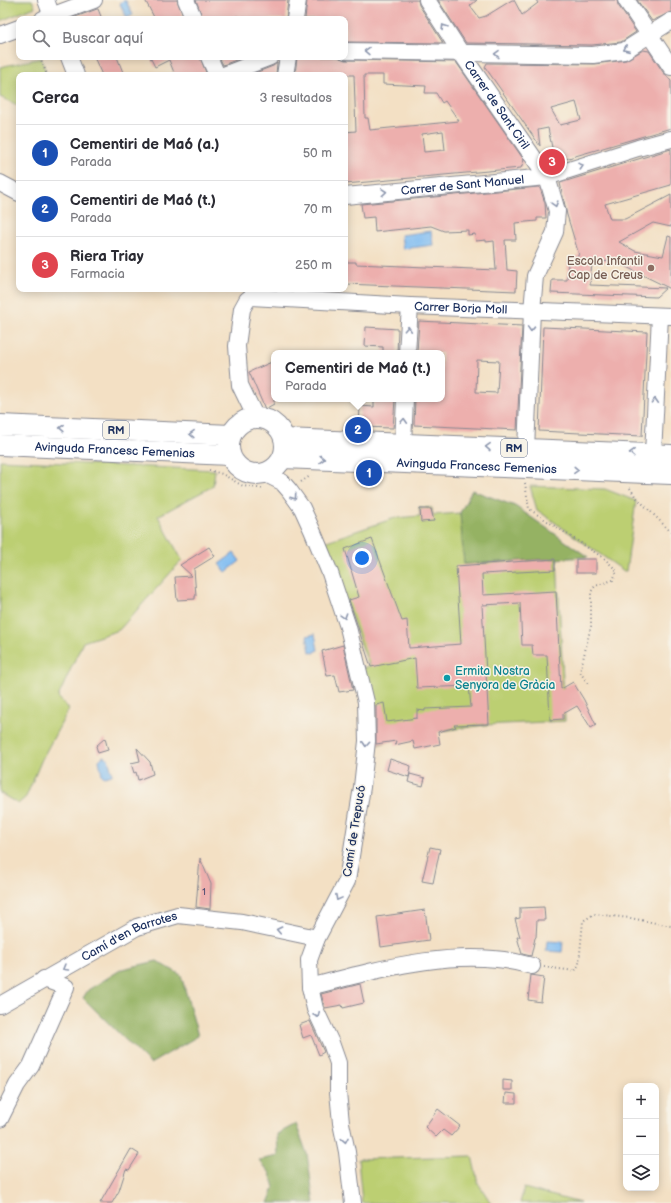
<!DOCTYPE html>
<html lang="es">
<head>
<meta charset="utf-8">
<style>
	body { margin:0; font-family:"Balsamiq Sans",sans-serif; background:#f7f7f7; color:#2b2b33 }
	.controls { position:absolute; right:12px; bottom:12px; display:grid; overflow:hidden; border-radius:8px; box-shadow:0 2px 10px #0003 }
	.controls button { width:36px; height:36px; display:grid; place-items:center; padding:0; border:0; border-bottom:1px solid #e1e1e2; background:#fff; color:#2b2b33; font:20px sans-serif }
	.you { position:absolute; left:362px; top:558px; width:14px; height:14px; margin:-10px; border:3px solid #fff; border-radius:50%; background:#1a73e8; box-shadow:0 0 0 6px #1a73e833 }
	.badge { display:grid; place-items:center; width:26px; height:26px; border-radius:50%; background:#2563eb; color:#fff; font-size:13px; font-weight:700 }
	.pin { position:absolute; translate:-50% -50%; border:2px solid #fff; box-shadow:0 1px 4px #0006 }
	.popup { position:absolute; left:271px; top:350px; width:174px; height:52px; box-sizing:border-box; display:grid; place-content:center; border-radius:8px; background:#fff; filter:drop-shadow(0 1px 3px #0005); font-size:13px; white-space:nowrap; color:#7c7c81 }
	.popup b { font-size:15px; color:#2b2b33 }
	.popup::after { content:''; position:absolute; left:50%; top:100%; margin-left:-8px; border:8px solid transparent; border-top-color:#fff }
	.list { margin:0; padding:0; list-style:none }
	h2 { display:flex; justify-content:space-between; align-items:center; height:52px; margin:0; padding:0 16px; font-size:17px }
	h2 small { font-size:13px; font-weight:400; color:#7c7c81 }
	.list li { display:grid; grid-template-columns:26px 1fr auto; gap:12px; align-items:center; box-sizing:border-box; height:56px; padding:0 16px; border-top:1px solid #e1e1e2 }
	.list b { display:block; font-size:15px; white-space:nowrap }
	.list p { margin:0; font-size:13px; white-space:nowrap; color:#7c7c81 }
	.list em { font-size:13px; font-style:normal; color:#7c7c81 }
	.icon { flex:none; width:22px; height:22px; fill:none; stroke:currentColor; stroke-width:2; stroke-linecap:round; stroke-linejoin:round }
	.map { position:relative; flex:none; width:671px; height:1203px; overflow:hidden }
	.search { position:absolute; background:#fff; box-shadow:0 2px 10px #0003; left:16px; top:16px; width:332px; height:44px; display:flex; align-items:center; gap:10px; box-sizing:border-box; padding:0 14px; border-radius:8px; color:#7c7c81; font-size:15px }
	.panel { position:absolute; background:#fff; box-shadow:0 2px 10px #0003; left:16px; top:72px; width:332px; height:220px; border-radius:8px }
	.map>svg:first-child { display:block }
</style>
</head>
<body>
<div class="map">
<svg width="671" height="1203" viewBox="0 0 671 1203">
	<rect width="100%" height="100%" fill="#f7f3e8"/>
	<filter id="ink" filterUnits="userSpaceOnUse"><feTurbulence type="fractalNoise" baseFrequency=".025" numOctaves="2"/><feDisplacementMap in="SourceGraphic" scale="8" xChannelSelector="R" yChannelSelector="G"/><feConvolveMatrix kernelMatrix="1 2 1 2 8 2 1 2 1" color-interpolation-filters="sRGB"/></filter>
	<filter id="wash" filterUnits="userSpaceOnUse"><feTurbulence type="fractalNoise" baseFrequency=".012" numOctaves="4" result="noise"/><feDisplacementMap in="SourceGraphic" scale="16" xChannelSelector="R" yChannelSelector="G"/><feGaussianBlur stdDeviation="0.9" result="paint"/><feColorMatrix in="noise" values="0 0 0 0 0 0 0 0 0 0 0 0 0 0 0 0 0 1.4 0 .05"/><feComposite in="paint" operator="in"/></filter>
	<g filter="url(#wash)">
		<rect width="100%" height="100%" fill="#f3e0c4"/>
		<g fill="#bccf72" stroke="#6c7f68">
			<polygon points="0,0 32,0 35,7 0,21"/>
			<polygon points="41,58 47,75 19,75 19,106 0,97 0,67"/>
			<polygon points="0,460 215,470 213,486 158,516 182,560 119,630 83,642 58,697 69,709 42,759 26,797 18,804 0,793"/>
			<polygon points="530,486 605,489 636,501 626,571 624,571 537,510"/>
			<polygon points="419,507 432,508 433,515 460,513 464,564 557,558 565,721 485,725 412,735 377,745 362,668 369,666 324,542 395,518 420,516"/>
			<polygon points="472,1156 478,1183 491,1203 362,1203 358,1159"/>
			<polygon points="524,1188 580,1203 520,1203"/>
		</g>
		<g fill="#95b264" stroke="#587061">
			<polygon points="472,490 515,506 588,557 464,564 460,513"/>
			<polygon points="157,961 181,975 198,1036 150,1064 83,998 88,990 122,969"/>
			<polygon points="296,1124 307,1154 314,1203 268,1203 274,1188 270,1173 259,1160 278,1156 277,1134"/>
		</g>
		<g fill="#7fbcf2" stroke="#4d76a8">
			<polygon points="123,1 126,1 133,15 127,18 120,4"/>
			<polygon points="431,231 433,245 403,249 401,235"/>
			<polygon points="234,553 240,561 226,572 219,564"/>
			<polygon points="315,634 318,650 314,653 310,652 307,636"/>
			<polygon points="103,756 108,758 112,774 112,775 104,777 102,775 99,760"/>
			<polygon points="547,941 563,942 562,952 546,951"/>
		</g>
		<g id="blocks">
			<g fill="#edafad" fill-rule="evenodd">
				<polygon points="145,0 177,0 184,19 155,19"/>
				<polygon points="196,0 288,0 286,19 253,19 236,16 236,19 203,19"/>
				<polygon points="307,0 418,0 419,5 443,43 345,42 345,19 305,19"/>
				<polygon points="438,0 477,0 470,6 479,18 486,16 512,0 514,0 522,15 538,3 536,0 617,0 618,5 636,32 621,42 592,45 466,43"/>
				<polygon points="637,0 671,0 671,12 652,21"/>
				<polygon points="98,9 102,19 70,19 97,9"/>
				<path d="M643,50L649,51L663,72L671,81V128L555,162L548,128L538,130L540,146L485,67L487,63L594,64L626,60ZM576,102L581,120L560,125L551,109Z"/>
				<polygon points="94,57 117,57 124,75 102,75"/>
				<polygon points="150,57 200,57 207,75 175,75 169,60 155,67"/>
				<polygon points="219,57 244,57 223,65"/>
				<path d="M297,57H338L345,60L456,62L524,160L521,168L345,184V132L356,131L354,75H295ZM364,75H383V84L426,86L425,93H436L442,103L445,101L459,121L370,130L368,118H365ZM443,131L445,150L424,152L422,134Z"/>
				<polygon points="277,63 276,75 250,75 273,66"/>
				<polygon points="671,149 671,185 605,204 610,219 625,219 671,195 671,227 653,223 619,242 635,251 663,256 668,236 671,237 671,289 614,261 592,262 590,285 666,288 656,297 551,293 552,280 567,280 568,261 579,255 567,215 560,183"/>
				<polygon points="538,187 540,188 545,203 546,218 537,218 537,221 515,223 516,240 505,240 507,270 517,271 516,291 345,284 345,263 346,263 347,262 356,262 356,264 496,270 494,241 486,242 486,240 476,241 475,234 468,235 468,230 444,231 431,226 375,232 374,217 363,218 361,204"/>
				<path d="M419,321L522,326L517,430L414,425L415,399H442V353H417ZM477,360L499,361L497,393L476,392Z"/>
				<polygon points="366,327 398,329 397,353 383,353 383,347 365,346"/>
				<polygon points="543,327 647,332 642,436 539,431"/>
				<polygon points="274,361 274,404 265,409 249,372"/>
				<polygon points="374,399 395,399 393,428 359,427 360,406 374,407"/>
				<polygon points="420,509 431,509 434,521 421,522"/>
				<polygon points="372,539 402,621 407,620 409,648 461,644 456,566 555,559 555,570 482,574 483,595 556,591 561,689 573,682 584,700 596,725 591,728 577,706 563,714 563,719 550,720 547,655 533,655 532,645 522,645 520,603 482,605 489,724 454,725 456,727 438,732 440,744 415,749 413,741 395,745 396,741 376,744 376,705 384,703 387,722 417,718 417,710 425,711 425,709 471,707 469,686 417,688 415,658 371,667 349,600 359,597 345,549"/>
				<polygon points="209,547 215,556 194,569 196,596 195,596 195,599 177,600 175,577 192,576 180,565"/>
				<rect x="576" y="559" width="20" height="14"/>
				<polygon points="343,645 353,690 339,692 335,675 327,676 322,651"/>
				<polygon points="105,738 108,750 98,753 96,746"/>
				<polygon points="137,748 150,762 153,774 138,780 136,772 134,773 131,763 140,761"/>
				<polygon points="390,759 411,766 409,777 387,770"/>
				<polygon points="410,774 425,778 423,786 408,782"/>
				<polygon points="430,847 440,849 433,883 422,881"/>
				<polygon points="200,858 211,884 210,909 196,907"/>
				<polygon points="544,907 545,920 537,920 536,937 535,938 531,956 522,954 517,937 520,937 515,919 520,918 520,908"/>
				<polygon points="425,910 429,940 381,947 377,917"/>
				<polygon points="531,975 544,977 541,1002 528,1000"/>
				<polygon points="360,984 364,1003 343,1008 342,1005 325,1008 321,994"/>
				<polygon points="310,1021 324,1052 319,1055 311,1035 303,1038 299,1025"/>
				<polygon points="503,1080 512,1081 512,1090 503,1090"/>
				<polygon points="506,1093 516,1094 516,1103 505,1103"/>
				<polygon points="438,1109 460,1126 451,1136 443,1130 436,1137 425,1127"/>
				<polygon points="131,1149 139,1154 129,1170 126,1169 119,1191 112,1203 100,1203"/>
			</g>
		</g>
	</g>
	<g filter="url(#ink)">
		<use href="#blocks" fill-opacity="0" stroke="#878891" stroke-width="1"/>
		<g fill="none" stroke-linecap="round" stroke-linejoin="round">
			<defs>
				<g id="minor">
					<polyline points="46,0 53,19"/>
					<polyline points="186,0 194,19"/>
					<path id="s1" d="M427,0L461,53L547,177L557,211L555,232L535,276L532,311L526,449"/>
					<polyline points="626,0 671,67"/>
					<polyline points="43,19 94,0"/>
					<polyline points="295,19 298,0"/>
					<polyline points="0,35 19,28"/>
					<polyline points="345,51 593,55 624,51 671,21"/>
					<polyline points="69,57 76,75"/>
					<polyline points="209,57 217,75"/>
					<polyline points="224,75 270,57"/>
					<polyline points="285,75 288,57"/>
					<polyline points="0,183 19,193"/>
					<path id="s2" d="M345,196L547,177L638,148L671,139"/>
					<path id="s3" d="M251,297L410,306L671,316"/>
					<polyline points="407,353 410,306"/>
					<polyline points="256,418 240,385 237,346 242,309 247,300 251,297 258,290"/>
					<polyline points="403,444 405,399"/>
					<polyline points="653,454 660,316"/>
					<polyline points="264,473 282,482 289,490 302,508 312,530 330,573 348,627 366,702 367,741 362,787 347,881 317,938 309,960 310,987 315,1009 331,1043 338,1063 338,1092 341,1123 347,1152 353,1203"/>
					<path d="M310,987C378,969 463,945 532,966"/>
					<path id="s4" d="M0,1005L137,927L178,915L242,922L317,938"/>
					<polyline points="0,1119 17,1085 31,1066 66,987 44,979"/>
				</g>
				<g id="major">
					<circle cx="257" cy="446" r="28"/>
					<polyline points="0,425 231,435"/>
					<polyline points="285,439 671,455"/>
					<path id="s5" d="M0,445L230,455"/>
					<path id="s6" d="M283,458L671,474"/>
				</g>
			</defs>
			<use href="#minor" stroke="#878891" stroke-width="18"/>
			<use href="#major" stroke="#878891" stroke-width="22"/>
			<g stroke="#878891" stroke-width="2" stroke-dasharray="1 3" stroke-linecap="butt">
				<polyline points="40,57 47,75"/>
				<polyline points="209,470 222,474 243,486 265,489"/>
				<polyline points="301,482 310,476"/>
				<polyline points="525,483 529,509 605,559 617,571 613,580 595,586 591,592 591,626 580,672 588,684"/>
				<polyline points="630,488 635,496 671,532"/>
				<polyline points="544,967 575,971 579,964 583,921 594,914 630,918 671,926"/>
			</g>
			<use href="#minor" stroke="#fff" stroke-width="16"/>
			<use href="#major" stroke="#fff" stroke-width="20"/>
		</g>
		<defs><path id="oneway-chevron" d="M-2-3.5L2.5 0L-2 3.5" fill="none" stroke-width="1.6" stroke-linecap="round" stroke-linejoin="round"/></defs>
		<g stroke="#8d97ae">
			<use href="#oneway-chevron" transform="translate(444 27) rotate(-122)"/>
			<use href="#oneway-chevron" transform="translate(626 49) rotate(156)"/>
			<use href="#oneway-chevron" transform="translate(367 51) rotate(-179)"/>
			<use href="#oneway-chevron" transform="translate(497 54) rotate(-179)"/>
			<use href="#oneway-chevron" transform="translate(581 166) rotate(-18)"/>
			<use href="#oneway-chevron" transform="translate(384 192) rotate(-5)"/>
			<use href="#oneway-chevron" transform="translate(555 204) rotate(74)"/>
			<use href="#oneway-chevron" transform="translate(408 329) rotate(-87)"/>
			<use href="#oneway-chevron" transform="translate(531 329) rotate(92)"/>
			<use href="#oneway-chevron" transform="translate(655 401) rotate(-87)"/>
			<use href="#oneway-chevron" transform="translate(404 421) rotate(-87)"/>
			<use href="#oneway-chevron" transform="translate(62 428) rotate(-178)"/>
			<use href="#oneway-chevron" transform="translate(192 434) rotate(-178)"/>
			<use href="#oneway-chevron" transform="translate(488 447) rotate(-178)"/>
			<use href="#oneway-chevron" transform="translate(632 453) rotate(-177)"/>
			<use href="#oneway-chevron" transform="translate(322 459) rotate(2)"/>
			<use href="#oneway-chevron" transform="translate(576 470) rotate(3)"/>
			<use href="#oneway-chevron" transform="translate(294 497) rotate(55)"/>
			<use href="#oneway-chevron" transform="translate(344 616) rotate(72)"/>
			<use href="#oneway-chevron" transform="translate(366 744) rotate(94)"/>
			<use href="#oneway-chevron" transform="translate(338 898) rotate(118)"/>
			<use href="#oneway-chevron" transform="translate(279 930) rotate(-168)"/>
			<use href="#oneway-chevron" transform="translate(65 968) rotate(150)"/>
			<use href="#oneway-chevron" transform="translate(317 1015) rotate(64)"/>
			<use href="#oneway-chevron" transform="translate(345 1140) rotate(79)"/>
		</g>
	</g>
	<circle fill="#8d6e63" stroke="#f7f3e8" stroke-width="1.5" cx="651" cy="268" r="4"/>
	<circle fill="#0f9aa8" stroke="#f7f3e8" stroke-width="1.5" cx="447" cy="678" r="4"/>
	<g text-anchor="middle" stroke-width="3" stroke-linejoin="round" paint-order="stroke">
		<g font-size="10" fill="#504f72">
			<text x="204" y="895">1</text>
		</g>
		<g fill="#f7f3e8" stroke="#5d6a87" stroke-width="1">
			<rect x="103" y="421" width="26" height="18" rx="3"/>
			<rect x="501" y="439" width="26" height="18" rx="3"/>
		</g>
		<g font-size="11" font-weight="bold" fill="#1b2f5e">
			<text x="116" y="434">RM</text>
			<text x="514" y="452">RM</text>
		</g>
		<g font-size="12" fill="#1b2f5e" stroke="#f7f3e8">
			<text dy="4" stroke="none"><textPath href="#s1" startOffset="126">Carrer de Sant Ciril</textPath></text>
			<text dy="4" stroke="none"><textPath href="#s2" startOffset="118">Carrer de Sant Manuel</textPath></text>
			<text dy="4" stroke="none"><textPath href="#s3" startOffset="210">Carrer Borja Moll</textPath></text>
			<text dy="4" stroke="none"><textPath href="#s5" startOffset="115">Avinguda Francesc Femenias</textPath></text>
			<text dy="4" stroke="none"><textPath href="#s6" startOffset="194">Avinguda Francesc Femenias</textPath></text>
			<text transform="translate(354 831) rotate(-81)" y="4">Camí de Trepucó</text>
			<text dy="4" stroke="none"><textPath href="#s4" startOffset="147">Camí d'en Barrotes</textPath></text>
		</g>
		<g font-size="12" fill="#785e54" stroke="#f7f3e8" text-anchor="end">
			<text x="643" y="265">Escola Infantil<tspan x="643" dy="14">Cap de Creus</tspan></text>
		</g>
		<g font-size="12" fill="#0d838f" stroke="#f7f3e8" text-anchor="start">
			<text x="455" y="675">Ermita Nostra<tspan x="455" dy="14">Senyora de Gràcia</tspan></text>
		</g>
	</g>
</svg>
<div class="controls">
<button>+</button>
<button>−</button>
<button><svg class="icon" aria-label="layers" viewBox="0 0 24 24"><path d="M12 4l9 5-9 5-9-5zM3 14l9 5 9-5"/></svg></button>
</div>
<div class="you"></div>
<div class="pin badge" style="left:369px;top:473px;background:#1a4fb4">1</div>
<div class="pin badge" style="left:358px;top:430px;background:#1a4fb4">2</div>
<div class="popup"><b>Cementiri de Maó (t.)</b>Parada</div>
<div class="pin badge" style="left:552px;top:162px;background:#e0444e">3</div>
<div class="search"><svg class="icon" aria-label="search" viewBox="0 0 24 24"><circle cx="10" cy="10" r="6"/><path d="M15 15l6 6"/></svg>Buscar aquí</div>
<section class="panel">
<h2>Cerca<small>3 resultados</small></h2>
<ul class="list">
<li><span class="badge" style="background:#1a4fb4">1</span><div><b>Cementiri de Maó (a.)</b><p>Parada</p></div><em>50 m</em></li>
<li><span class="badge" style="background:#1a4fb4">2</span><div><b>Cementiri de Maó (t.)</b><p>Parada</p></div><em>70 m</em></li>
<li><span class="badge" style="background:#e0444e">3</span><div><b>Riera Triay</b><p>Farmacia</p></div><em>250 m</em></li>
</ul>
</section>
</div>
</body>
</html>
